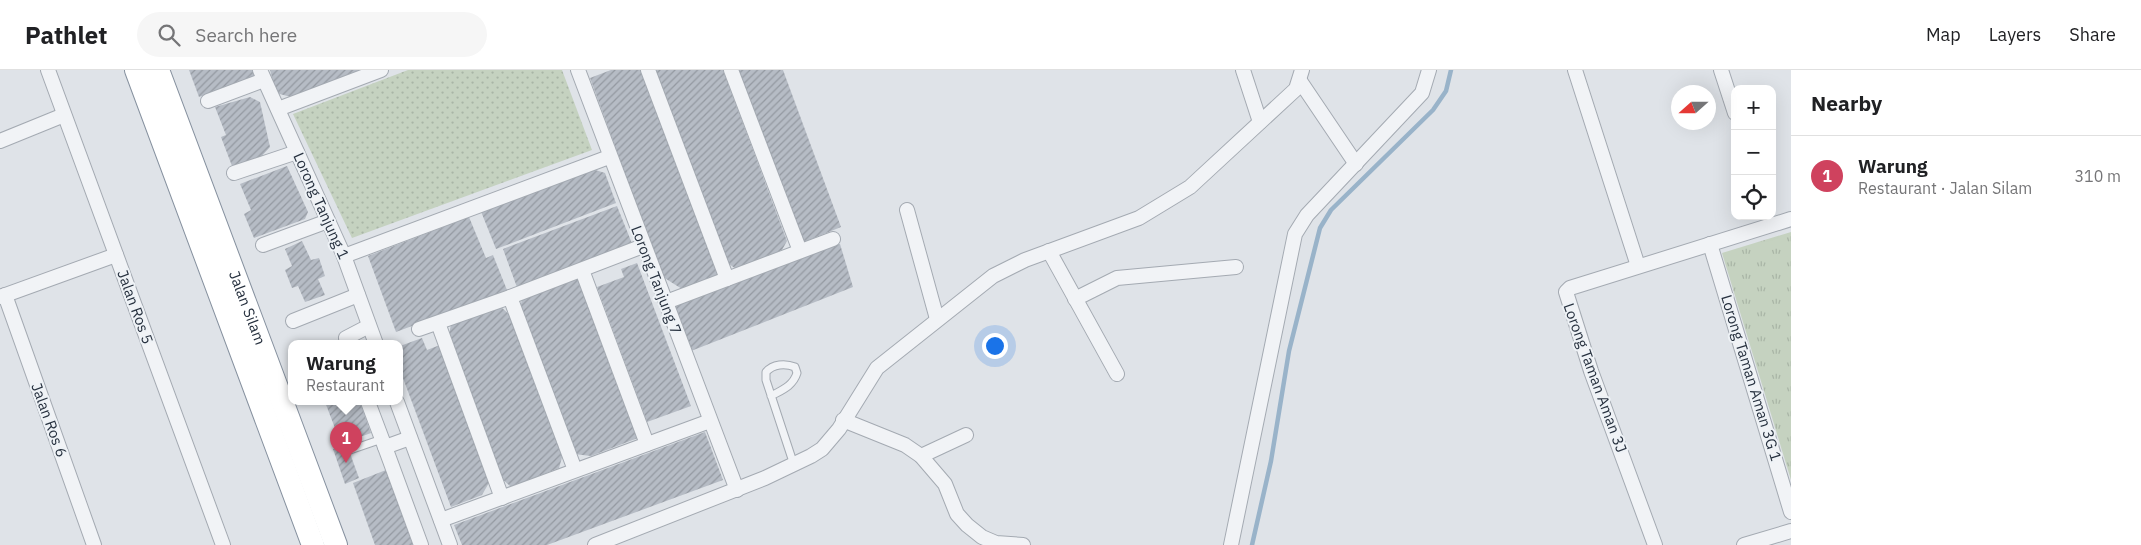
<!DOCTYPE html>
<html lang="en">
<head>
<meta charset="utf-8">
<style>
	body { margin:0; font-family:"IBM Plex Sans",sans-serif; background:#f6f6f6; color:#202124 }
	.controls { position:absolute; right:15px; top:15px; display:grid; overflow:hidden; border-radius:10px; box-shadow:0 5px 20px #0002 }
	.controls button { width:45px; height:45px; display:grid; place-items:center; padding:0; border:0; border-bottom:1px solid #e0e0e0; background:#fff; color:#202124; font:25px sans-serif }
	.compass { position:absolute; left:1671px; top:15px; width:45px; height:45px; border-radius:50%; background:#fff; box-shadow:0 5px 20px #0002; rotate:249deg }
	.you { position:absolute; left:994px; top:275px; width:18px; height:18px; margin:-12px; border:4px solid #fff; border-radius:50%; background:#1a73e8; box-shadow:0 0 0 8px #1a73e833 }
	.badge { display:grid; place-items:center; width:32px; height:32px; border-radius:50%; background:#cf425e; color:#fff; font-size:16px; font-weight:700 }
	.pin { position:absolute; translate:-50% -41px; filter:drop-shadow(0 1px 2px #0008) }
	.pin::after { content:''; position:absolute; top:26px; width:18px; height:15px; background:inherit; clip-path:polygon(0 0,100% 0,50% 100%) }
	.popup { position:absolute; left:288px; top:270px; width:115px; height:65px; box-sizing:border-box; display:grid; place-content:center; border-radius:10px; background:#fff; filter:drop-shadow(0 1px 4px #0005); font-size:16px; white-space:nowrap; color:#757577 }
	.popup b { font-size:19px; color:#202124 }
	.popup::after { content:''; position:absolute; left:50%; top:100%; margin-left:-10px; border:10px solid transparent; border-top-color:#fff }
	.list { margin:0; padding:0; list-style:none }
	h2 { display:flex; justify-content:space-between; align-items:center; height:65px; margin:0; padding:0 20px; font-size:21px }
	h2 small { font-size:16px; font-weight:400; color:#757577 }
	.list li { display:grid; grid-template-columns:32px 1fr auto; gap:15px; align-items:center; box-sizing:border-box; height:80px; padding:0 20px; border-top:1px solid #e0e0e0 }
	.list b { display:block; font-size:19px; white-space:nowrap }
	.list p { margin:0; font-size:16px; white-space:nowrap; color:#757577 }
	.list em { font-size:16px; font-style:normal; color:#757577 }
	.icon { flex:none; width:28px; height:28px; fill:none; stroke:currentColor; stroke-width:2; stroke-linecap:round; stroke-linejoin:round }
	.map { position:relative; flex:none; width:1791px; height:475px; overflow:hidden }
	header { display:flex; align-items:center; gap:30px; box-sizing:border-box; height:70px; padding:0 25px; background:#fff; border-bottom:1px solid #e0e0e0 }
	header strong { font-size:24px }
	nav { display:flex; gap:28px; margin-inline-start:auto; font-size:18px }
	.search { width:350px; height:45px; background:#f6f6f6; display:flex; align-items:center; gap:12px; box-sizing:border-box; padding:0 18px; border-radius:28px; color:#757577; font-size:19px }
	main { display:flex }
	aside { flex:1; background:#fff }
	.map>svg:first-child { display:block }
</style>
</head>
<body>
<header>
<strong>Pathlet</strong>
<div class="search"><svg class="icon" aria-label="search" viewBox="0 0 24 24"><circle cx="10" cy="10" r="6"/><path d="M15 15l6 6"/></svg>Search here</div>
<nav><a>Map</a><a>Layers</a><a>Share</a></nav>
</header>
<main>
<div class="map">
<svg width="1791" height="475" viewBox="0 0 1791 475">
	<defs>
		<pattern id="grass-tufts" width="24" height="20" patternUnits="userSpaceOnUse" patternTransform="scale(1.25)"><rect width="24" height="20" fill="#c5d2c0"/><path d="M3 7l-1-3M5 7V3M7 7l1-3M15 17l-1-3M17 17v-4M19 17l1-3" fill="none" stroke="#a9b5a6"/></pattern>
		<pattern id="park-dots" width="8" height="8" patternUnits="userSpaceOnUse" patternTransform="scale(1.25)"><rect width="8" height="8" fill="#c5d2c0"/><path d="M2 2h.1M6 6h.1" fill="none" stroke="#a9b5a6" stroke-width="1.8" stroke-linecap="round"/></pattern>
		<pattern id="building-hatch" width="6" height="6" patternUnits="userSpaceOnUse" patternTransform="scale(1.25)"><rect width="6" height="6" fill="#b6bcc5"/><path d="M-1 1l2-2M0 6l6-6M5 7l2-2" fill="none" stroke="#9499a1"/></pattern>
	</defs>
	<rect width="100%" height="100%" fill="#dfe3e8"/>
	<polygon fill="url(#grass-tufts)" points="1791,162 1791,410 1722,183"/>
	<polygon fill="url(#park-dots)" points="408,0 562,0 592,80 352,168 293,44"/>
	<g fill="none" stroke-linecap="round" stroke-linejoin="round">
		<polyline stroke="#99b3c9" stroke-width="4.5" points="1252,475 1271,391 1289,281 1320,158 1331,140 1433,40 1446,21 1451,0"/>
	</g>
	<g fill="url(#building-hatch)">
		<polygon points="189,0 252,0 255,6 199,27"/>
		<polygon points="270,0 360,0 291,27 276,23"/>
		<polygon points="611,0 641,0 720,205 682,219 663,207 590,8"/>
		<polygon points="655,0 723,0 787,171 782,180 736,199 725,191"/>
		<polygon points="738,0 783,0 841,157 804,172"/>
		<polygon points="250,27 260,32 270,77 259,89 232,96 221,67 226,65 215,37"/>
		<polygon points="287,96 308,142 305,149 254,168 244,144 251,140 240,114"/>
		<polygon points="589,98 605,103 616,133 496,179 480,139"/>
		<polygon points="617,136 633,176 518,220 503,179"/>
		<polygon points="469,147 486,188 493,185 507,220 396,262 368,186"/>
		<polygon points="302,171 311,190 319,188 325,206 318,209 325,225 305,232 298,216 292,218 285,200 292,196 285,179"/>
		<polygon points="840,174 853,217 691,281 675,236"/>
		<polygon points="637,193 691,336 647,352 597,217 624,207 621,199"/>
		<polygon points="579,208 638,368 591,386 574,384 520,239 522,229"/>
		<polygon points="501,237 511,246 563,384 559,398 511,417 501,408 449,265 451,254"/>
		<polygon points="422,268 427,280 440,275 490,411 482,425 451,437 400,300 400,276"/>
		<polygon points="325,332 360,332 371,363 341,374"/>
		<polygon points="705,362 723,410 547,475 462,475 454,455"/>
		<polygon points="347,375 359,408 345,414 333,379"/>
		<polygon points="386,400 413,475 375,475 353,413"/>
	</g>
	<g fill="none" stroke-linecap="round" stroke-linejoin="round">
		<defs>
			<g id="service">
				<path d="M771,326C782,320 793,316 797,303L795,297C785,293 773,294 766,302V310L794,395"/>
				<polyline points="350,380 382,369"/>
			</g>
			<g id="minor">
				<polyline points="48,0 223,475"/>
				<polyline points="260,0 344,186 376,274"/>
				<polyline points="578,0 737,420"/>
				<polyline points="648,0 727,209"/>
				<polyline points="731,0 800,181"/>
				<polyline points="1243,0 1260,52"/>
				<polyline points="1575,0 1638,196"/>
				<polyline points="1721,0 1735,43"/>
				<polyline points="1300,11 1356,94"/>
				<polyline points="208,31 264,10"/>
				<polyline points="278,39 381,0"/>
				<polyline points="0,71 64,45"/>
				<polyline points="234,103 297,82"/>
				<polyline points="907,140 937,249"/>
				<polyline points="1710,174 1791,442"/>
				<polyline points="263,175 328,151"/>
				<polyline points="1049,181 1117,304"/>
				<polyline points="344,186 609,87"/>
				<polyline points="582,200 647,374"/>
				<polyline points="5,225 94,475"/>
				<polyline points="0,227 116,185"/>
				<polyline points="510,227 575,400"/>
				<polyline points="1075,229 1117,208 1236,197"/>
				<polyline points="666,232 833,169"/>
				<polyline points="293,251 358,225"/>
				<polyline points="438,253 502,428"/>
				<polyline points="419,259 510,227 643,176"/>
				<polyline points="347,274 346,268 369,256"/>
				<polyline points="368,332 385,377"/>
				<polyline points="397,332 450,475"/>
				<polyline points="843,350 905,375 921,386 945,414 957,444 967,455 982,467 996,473 1023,475"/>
				<polyline points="410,368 385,377 421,475"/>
				<polyline points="921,386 966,365"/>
				<polyline points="441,450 710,351"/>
				<polyline points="595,475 765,408 811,386 822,379 839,359 877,298 993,206 1025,190 1139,148 1190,117 1296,19 1302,0"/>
				<polyline points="1231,475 1295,164 1307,145 1422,23 1429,0"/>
				<polyline points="1655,475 1591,301 1566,222 1570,218 1791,149"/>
				<polyline points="1744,475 1791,461"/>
			</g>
			<g id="trunk">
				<polyline points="136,0 313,475"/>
				<path id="s1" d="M158,0L336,475"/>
			</g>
		</defs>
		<use href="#service" stroke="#a4aab2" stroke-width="9"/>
		<use href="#minor" stroke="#a4aab2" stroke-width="16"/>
		<use href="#trunk" stroke="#86919f" stroke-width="24"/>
		<use href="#service" stroke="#f1f3f6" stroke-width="7"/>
		<use href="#minor" stroke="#f1f3f6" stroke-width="14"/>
		<use href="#trunk" stroke="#fff" stroke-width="22"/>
	</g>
	<g text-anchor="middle" stroke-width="4" stroke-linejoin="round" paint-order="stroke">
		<g font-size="15" fill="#27313f" stroke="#eef2f6">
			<text transform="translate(321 136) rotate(66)" y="5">Lorong Tanjung 1</text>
			<text transform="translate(656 210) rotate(69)" y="5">Lorong Tanjung 7</text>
			<text transform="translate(135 237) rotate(70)" y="5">Jalan Ros 5</text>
			<text dy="5" stroke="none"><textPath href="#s1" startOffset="254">Jalan Silam</textPath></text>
			<text transform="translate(1595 308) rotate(70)" y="5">Lorong Taman Aman 3J</text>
			<text transform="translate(1751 308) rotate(73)" y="5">Lorong Taman Aman 3G 1</text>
			<text transform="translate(49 350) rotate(70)" y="5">Jalan Ros 6</text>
		</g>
	</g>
</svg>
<div class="controls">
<button>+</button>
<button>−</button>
<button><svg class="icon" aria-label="locate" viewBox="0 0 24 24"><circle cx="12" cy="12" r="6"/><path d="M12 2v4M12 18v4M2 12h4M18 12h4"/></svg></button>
</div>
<svg class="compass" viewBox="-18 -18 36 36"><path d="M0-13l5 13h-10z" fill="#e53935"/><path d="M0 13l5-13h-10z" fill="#757577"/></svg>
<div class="you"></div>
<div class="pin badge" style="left:346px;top:393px">1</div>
<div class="popup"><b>Warung</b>Restaurant</div>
</div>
<aside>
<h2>Nearby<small></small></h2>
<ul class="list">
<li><span class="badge">1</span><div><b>Warung</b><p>Restaurant · Jalan Silam</p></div><em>310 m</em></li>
</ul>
</aside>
</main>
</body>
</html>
